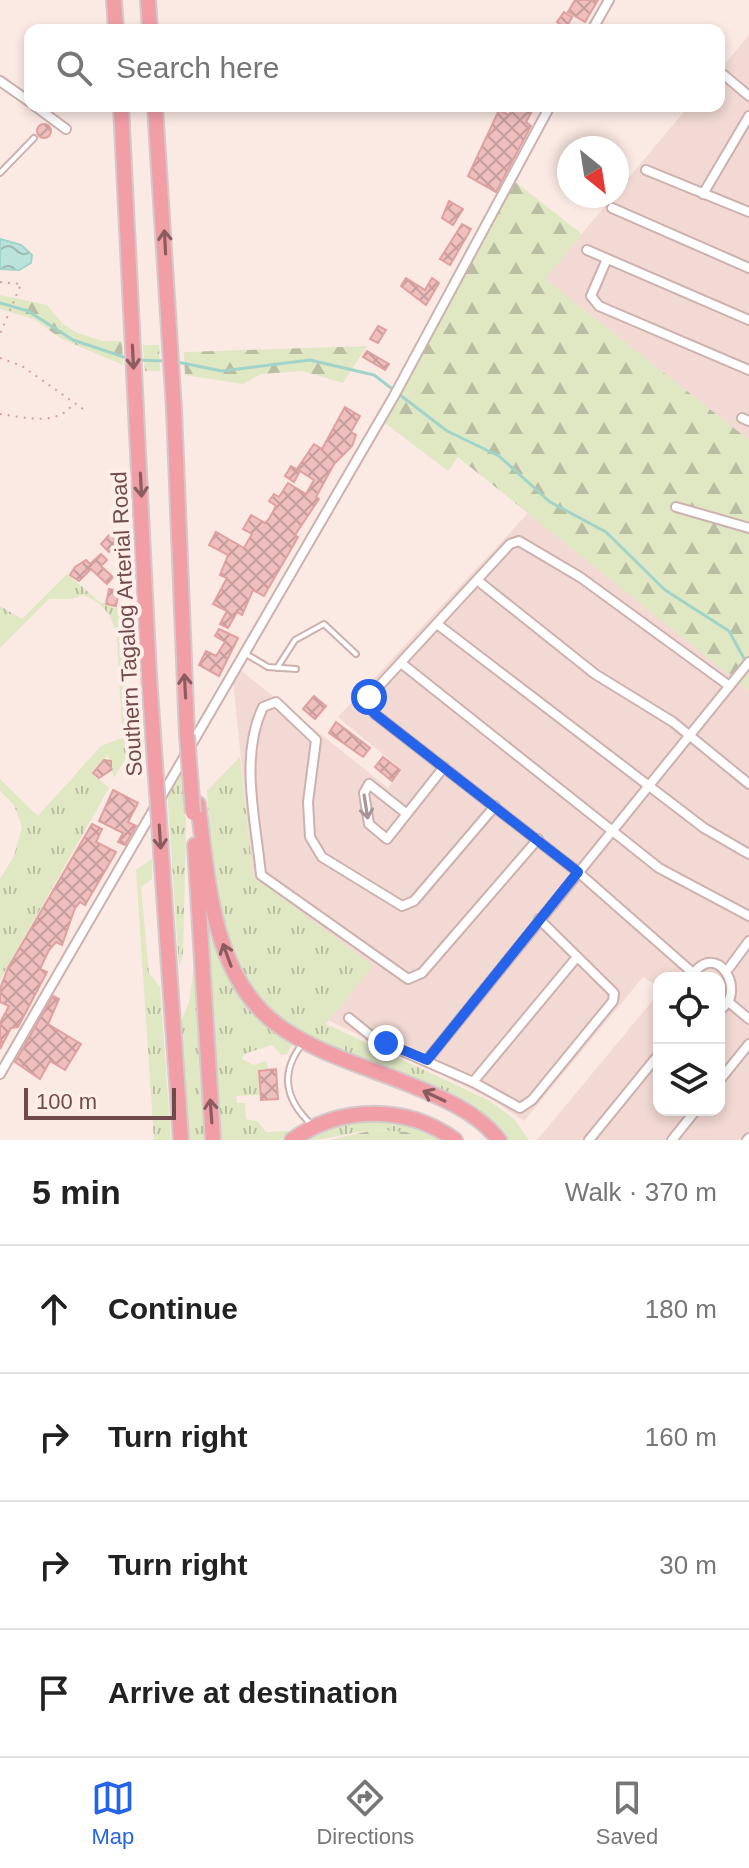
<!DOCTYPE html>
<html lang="en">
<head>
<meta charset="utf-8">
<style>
	body { margin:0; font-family:Helvetica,sans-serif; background:#f2f2f2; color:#222 }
	.controls { position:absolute; right:24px; bottom:24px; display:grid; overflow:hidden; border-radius:16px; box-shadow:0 4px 12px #0003 }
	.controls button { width:72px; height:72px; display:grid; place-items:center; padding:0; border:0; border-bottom:2px solid #e0e0e0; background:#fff; color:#222; font:40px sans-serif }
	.compass { position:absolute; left:557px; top:136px; width:72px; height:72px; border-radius:50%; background:#fff; box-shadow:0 4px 12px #0003; rotate:150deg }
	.scale { position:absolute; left:24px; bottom:20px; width:152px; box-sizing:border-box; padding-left:8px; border:4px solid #714b4c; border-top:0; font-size:22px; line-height:28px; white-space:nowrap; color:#714b4c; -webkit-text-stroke:6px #feeeea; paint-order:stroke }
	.stop { position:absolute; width:24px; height:24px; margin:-18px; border:6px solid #2563eb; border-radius:50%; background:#fff }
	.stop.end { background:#2563eb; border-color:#fff; box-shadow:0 2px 8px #0008 }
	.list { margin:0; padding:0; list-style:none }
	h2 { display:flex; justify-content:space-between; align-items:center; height:104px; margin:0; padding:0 32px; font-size:34px }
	h2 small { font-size:26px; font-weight:400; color:#767676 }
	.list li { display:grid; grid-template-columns:52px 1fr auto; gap:24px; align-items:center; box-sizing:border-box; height:128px; padding:0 32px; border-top:2px solid #e0e0e0 }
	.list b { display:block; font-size:30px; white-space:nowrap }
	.list em { font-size:26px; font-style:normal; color:#767676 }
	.icon { flex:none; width:44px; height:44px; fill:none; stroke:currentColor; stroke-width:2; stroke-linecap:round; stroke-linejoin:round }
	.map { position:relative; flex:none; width:749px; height:1140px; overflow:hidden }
	.search { position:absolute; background:#fff; box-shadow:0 4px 12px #0003; left:24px; right:24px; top:24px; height:88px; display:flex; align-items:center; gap:20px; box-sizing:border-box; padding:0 28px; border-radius:16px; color:#767676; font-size:30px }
	.sheet { height:616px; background:#fff }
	nav { display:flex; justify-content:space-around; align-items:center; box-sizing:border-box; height:112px; border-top:2px solid #e0e0e0; background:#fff; font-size:22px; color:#767676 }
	nav a { display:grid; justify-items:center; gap:4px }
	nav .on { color:#2563eb }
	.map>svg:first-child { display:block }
</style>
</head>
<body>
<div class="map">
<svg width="749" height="1140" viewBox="0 0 749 1140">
	<defs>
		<pattern id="grass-tufts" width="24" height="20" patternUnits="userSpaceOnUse" patternTransform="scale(2)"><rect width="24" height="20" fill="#dfe7c3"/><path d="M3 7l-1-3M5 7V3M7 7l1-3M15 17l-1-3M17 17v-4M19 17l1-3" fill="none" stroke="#b9bda1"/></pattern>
		<pattern id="forest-firs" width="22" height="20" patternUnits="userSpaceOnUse" patternTransform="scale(2)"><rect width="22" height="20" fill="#dfe7c3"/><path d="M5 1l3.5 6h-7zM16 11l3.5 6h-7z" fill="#b9bda1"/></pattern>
		<pattern id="water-waves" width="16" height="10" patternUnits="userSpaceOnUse" patternTransform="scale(2)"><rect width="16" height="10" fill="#bae3da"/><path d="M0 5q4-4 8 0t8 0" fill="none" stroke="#9cbab3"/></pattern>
		<pattern id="building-cross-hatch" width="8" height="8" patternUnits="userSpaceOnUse" patternTransform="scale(2)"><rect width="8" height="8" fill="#eebfbd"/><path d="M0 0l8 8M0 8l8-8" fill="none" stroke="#c59d9c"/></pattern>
	</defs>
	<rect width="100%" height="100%" fill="#fbe9e4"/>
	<g fill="#f2d9d3">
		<polygon points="749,35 749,440 544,279 689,106 719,106 719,71"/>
		<polygon points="529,512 749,691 749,1140 537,1140 659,993 659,1110 719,1110 719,978 659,978 659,987 643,977 524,1121 491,1099 328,1020 372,966 253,876 233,681 239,669 388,788 402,770 338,717"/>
	</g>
	<g fill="url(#grass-tufts)">
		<path d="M67,574L100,602L120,609L129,752L114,778L108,755L91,772L109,788L0,980V879L14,856L22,827L14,805L0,791V779L38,816L101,746L122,738C123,720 120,700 119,681C117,647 123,610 83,595L72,599H49L0,648V606L22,619Z"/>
		<path d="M240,757L253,876L373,966L326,1024L490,1101L514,1119L529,1140H507L497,1128C435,1098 299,1047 258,996C213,942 212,857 207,791Z"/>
		<polygon points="182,765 186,824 183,954 179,967 167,788"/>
		<polygon points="152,859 152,879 141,887 149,974 160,987 171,1140 154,1140 136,870"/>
		<polygon points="207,914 224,961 293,1043 287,1054 281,1055 272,1045 244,1054 242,1059 253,1065 266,1061 268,1069 258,1070 259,1095 236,1096 237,1103 245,1103 246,1119 258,1122 266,1132 288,1131 281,1140 221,1140"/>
		<polygon points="195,957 206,1140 188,1140 180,1024 189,1003"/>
		<path d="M365,1120L398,1122L440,1140C418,1140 399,1129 377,1130C352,1131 331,1140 307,1140L337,1126Z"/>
	</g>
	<g fill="url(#forest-firs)">
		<polygon points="514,181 582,234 545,279 749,440 749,691 458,457 448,471 381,420"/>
		<polygon points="0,295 47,305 64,325 78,333 102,341 122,341 123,365 60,338 34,319 0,309"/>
		<polygon points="143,345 159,345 160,371 145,371"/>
		<polygon points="367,346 343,383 302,371 261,374 243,384 185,375 184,352"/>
		<polygon points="374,1130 406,1132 427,1140 329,1140"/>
	</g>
	<polygon fill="url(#water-waves)" stroke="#a1d4c9" stroke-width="2" points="0,239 21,245 32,255 31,263 19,270 0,269"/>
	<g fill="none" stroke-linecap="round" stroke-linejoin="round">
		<g stroke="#a1d4c9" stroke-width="3">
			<polyline points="0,303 28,311 73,340 130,359"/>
			<polyline points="137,360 165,361"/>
			<polyline points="177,362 222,371 310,360 374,375 447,431 499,456 550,502 606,532 665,590 729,631 747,664"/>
		</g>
	</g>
	<g fill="url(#building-cross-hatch)" stroke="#e0a09f" stroke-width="2">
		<polygon points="575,0 598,0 585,22 568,12"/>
		<polygon points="564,12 572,17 566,28 557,22"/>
		<polygon points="514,106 535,106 526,122 531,126 496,192 468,176 499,110 509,115"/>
		<circle cx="44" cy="131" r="7"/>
		<polygon points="449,201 463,209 453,225 442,218"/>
		<polygon points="462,224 471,229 450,265 440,259"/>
		<polygon points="406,278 425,290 432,278 439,283 426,305 401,286"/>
		<polygon points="378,326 386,330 378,343 370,339"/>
		<polygon points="367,351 389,364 385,370 363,357"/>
		<polygon points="345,407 360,416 351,432 356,435 352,446 334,464 316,497 319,499 295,535 298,537 264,596 253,590 242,615 237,612 228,628 220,624 227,611 213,604 227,578 220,575 228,555 209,545 216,532 244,548 252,534 243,529 251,515 265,523 269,519 276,506 269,501 274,494 279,497 288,483 306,494 314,480 297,469 314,444 322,449"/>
		<polygon points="291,466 300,471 294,482 285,476"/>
		<polygon points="110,534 118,543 109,552 101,544"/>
		<polygon points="101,554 107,560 101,566 113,577 107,584 91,569 79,581 70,575 75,567 86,560 90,564"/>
		<polygon points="109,589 119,591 116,606 106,604"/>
		<polygon points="219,629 238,638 219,676 199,665 206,651 216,656 225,642 215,636"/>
		<polygon points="314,696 326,706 315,719 303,709"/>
		<polygon points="336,722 370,748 363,757 329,733"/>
		<polygon points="383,757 400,770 392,781 375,767"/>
		<polygon points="104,760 111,761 111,770 99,778 93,773"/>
		<polygon points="113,790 138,803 128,822 136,826 125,845 118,842 123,833 99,821"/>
		<polygon points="92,824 102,829 96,842 116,852 85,905 80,902 75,908 62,945 56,942 49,950 40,969 47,972 18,1027 11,1028 0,1049 0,1023 9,1006 0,1002 0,989 8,968"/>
		<polygon points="53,996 59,999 48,1024 81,1044 65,1070 50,1061 40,1079 15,1062"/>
		<polygon points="276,1069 278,1099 261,1100 259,1071"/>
	</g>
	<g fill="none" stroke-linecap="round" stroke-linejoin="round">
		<defs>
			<g id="service">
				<polyline points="0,173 34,138"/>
				<polyline points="246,654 268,667 296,669"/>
				<polyline points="277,668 295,640 324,624 356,654"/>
				<path d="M303,1043C279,1073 285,1100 312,1125"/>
			</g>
			<g id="minor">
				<polyline points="592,30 609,0"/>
				<polyline points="724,75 749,96"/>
				<polyline points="0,81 30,102"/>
				<polyline points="35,106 66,129"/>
				<polyline points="646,170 749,212"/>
				<polyline points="703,194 749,116"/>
				<polyline points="612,208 749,268"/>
				<polyline points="587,250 749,320"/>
				<polyline points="607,259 591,296 599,306 749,370"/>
				<polyline points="742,418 749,421"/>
				<polyline points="676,507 749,528"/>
				<polyline points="477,580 595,674 673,722 749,784"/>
				<polyline points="437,624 704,828 749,854"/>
				<polyline points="401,663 659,868 749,916"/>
				<path d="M495,806L414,901L402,906L322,857L310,837L308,802L316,740L276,702L263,707C239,757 256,821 261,875L408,979L422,973L538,839"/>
				<polyline points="407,814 369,784 364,793 369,824 387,839 444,767"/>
				<polyline points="729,968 749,941"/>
				<polyline points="693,973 578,872 375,714 369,707 369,697 510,544 519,541 580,577 728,685"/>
				<path d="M691,977C717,936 749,995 719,1010"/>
				<polyline points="731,1004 749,1019"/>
				<polyline points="349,1018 375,1039 473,1082 520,1108 532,1100 613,1001 614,993 539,919"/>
				<polyline points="427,1060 749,662"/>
				<polyline points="0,1074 394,396 550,106"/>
				<polyline points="719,1081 749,1044"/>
				<polyline points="473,1082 577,957"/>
				<polyline points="589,1140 659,1054"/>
				<polyline points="672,1140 696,1110"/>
				<polyline points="747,1140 749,1138"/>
			</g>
			<g id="motorway">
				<polyline points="114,0 116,30"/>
				<polyline points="148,0 150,30"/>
				<polyline points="121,106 149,676"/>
				<polyline points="155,106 174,409 187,735"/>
				<path d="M198,804C208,880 212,978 279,1026C315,1052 360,1065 401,1081C435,1095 476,1110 499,1140"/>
				<polyline points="195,845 213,1140"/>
				<polyline points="162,865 181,1140"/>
				<path d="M292,1140C341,1105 407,1105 455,1140"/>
			</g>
		</defs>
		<use href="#service" stroke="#cdb1ae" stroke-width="8"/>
		<use href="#minor" stroke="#cdb1ae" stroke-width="12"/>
		<use href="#motorway" stroke="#d4c9c9" stroke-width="18"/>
		<g stroke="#d3a2a1" stroke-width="2" stroke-dasharray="2 6" stroke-linecap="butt">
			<polyline points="0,282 21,284 0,334"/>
			<polyline points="0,358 22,366 83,409"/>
			<path d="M0,414C24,417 57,427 73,404"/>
		</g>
		<use href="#service" stroke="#fff" stroke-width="4"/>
		<use href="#minor" stroke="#fff" stroke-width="8"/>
		<use href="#motorway" stroke="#f19ea7" stroke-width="14"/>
		<defs>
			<g id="motorway-bridge">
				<polyline points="149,676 162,865"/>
				<polyline points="187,735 193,813"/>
			</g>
		</defs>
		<use href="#motorway-bridge" stroke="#d4c9c9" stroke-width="18" stroke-linecap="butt"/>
		<use href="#motorway-bridge" stroke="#f19ea7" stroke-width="14"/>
	</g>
	<defs><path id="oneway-shaft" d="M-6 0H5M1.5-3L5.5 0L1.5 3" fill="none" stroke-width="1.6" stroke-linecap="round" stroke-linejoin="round" transform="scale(2)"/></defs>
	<g stroke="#8b5c5e">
		<use href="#oneway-shaft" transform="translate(165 242) rotate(-93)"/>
		<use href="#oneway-shaft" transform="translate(133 357) rotate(87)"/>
		<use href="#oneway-shaft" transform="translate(141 485) rotate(87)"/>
		<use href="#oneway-shaft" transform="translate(185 686) rotate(-93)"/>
		<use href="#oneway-shaft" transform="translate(160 837) rotate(86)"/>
		<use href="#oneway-shaft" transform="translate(227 955) rotate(-110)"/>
		<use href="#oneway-shaft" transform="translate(434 1096) rotate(-155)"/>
		<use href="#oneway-shaft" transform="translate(211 1111) rotate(-94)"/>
	</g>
	<use stroke="#aa9394" href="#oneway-shaft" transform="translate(366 807) rotate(81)"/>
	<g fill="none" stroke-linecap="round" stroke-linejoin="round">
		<polyline stroke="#2563eb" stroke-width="10" points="369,697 369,707 375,714 578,872 427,1060 386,1043"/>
	</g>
	<g text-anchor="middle" stroke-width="8" stroke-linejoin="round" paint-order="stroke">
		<g font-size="22" fill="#714b4c" stroke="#feeeea">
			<text transform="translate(126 624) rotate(-93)" y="8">Southern Tagalog Arterial Road</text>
		</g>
	</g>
</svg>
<div class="controls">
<button><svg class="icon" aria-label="locate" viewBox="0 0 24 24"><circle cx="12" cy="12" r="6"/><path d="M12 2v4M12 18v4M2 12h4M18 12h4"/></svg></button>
<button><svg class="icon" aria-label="layers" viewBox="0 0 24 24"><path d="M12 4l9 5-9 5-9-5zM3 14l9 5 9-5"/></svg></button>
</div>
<svg class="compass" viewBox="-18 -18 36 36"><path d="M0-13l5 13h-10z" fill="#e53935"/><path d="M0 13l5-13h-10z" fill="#767676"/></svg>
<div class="scale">100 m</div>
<div class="stop" style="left:369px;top:697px"></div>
<div class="stop end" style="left:386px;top:1043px"></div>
<div class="search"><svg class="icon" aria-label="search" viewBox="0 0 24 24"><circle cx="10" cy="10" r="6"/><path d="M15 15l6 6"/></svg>Search here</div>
</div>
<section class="sheet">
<h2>5 min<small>Walk · 370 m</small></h2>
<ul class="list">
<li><svg class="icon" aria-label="ahead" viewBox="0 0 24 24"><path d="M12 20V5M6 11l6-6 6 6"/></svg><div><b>Continue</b></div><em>180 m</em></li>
<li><svg class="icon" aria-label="right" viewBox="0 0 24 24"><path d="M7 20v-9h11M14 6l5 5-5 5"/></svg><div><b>Turn right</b></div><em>160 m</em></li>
<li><svg class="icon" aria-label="right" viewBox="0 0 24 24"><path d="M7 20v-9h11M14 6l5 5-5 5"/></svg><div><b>Turn right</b></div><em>30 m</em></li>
<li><svg class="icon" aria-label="arrive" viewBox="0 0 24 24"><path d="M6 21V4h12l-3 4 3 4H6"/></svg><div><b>Arrive at destination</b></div></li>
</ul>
</section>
<nav>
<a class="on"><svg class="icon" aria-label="map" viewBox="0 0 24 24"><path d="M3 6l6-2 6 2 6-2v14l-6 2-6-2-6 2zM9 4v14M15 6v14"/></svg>Map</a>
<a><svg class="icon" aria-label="directions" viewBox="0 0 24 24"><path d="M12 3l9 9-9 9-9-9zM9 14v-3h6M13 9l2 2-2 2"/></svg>Directions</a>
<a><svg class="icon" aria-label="saved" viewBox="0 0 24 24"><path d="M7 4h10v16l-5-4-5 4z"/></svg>Saved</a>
</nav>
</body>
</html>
